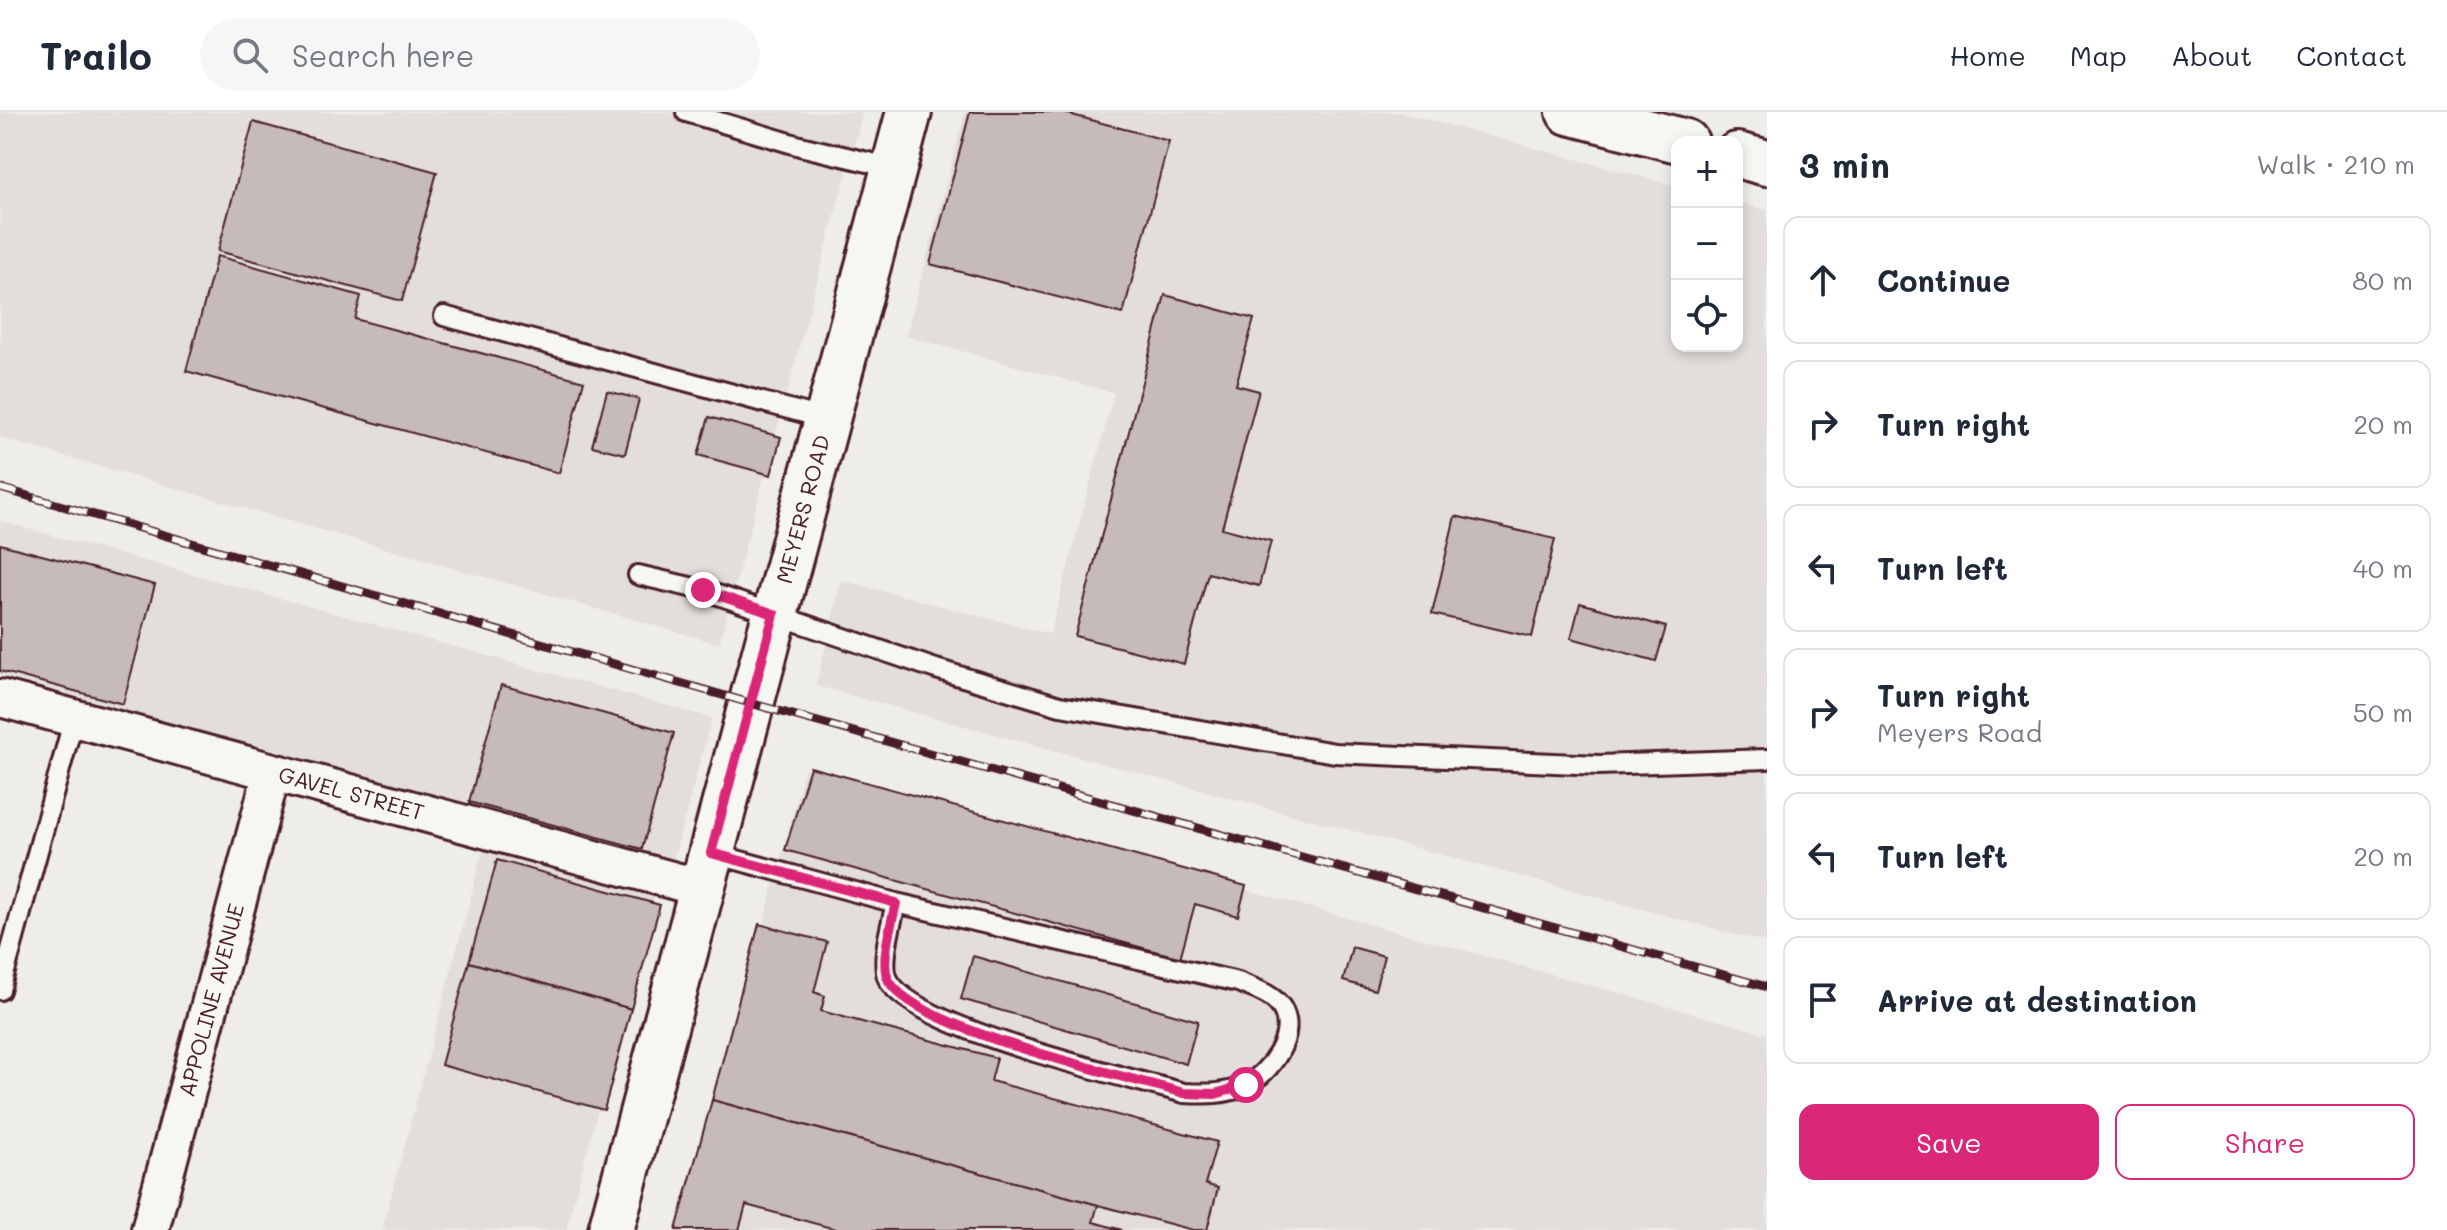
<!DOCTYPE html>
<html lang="en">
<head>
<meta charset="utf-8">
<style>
	body { margin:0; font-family:Mali,sans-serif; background:#f6f6f7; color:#1f2937 }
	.controls { position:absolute; right:24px; top:24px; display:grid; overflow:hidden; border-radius:16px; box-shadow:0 4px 12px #0003 }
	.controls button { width:72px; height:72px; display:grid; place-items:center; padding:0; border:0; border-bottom:2px solid #e0e1e3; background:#fff; color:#1f2937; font:40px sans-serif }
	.stop { position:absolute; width:24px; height:24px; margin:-18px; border:6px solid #db2777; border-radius:50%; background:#fff }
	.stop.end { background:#db2777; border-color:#fff; box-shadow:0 2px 8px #0008 }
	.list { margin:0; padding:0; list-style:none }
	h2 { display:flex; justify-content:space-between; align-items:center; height:104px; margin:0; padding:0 32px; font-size:34px }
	h2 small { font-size:26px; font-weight:400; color:#747a83 }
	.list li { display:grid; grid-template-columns:52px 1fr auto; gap:24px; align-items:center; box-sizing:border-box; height:128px; margin:0 16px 16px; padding:0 16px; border:2px solid #e0e1e3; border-radius:16px }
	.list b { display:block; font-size:30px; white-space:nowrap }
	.list p { margin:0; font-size:26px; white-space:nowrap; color:#747a83 }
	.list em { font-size:26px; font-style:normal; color:#747a83 }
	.actions { display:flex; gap:16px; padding:24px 32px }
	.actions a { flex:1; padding:18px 0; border:2px solid #db2777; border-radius:16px; text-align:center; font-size:28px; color:#db2777 }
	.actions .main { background:#db2777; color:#fff }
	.icon { flex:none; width:44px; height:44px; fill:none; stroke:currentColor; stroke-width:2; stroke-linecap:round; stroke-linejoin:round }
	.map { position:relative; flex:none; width:1767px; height:1118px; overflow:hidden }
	header { display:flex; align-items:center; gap:48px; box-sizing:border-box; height:112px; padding:0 40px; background:#fff; border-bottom:2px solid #e0e1e3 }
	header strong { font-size:38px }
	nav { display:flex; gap:44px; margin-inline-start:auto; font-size:28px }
	.search { width:560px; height:72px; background:#f6f6f7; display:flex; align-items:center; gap:20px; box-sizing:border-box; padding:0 28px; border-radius:44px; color:#747a83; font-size:30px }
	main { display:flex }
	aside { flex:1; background:#fff }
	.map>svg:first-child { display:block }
</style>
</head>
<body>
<header>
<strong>Trailo</strong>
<div class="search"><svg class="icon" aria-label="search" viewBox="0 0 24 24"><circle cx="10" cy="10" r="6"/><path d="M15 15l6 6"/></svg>Search here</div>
<nav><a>Home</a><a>Map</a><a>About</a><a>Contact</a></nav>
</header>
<main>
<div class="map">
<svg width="1767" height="1118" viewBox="0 0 1767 1118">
	<rect width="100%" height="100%" fill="#efedea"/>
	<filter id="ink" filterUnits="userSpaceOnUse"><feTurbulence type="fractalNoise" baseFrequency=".0125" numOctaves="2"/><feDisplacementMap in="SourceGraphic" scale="16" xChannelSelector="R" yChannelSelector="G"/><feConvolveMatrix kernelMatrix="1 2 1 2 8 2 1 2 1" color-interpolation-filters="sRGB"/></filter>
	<g filter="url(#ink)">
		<g fill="#e3dedc">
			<polygon points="0,0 863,0 719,532 0,326"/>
			<polygon points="965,0 1400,0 1677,74 1677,234 1737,234 1737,90 1767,98 1767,831 816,574 841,468 1050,522 1114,281 906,224"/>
			<polygon points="0,409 712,606 673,749 0,563"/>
			<polygon points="805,656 1767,922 1767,1118 682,1118"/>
			<polygon points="484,734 656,780 566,1118 382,1118"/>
		</g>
		<g fill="#c6babb" stroke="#4a1f2b" stroke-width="2">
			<polygon points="970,0 1061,0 1169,29 1123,202 930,152"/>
			<polygon points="253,10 437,60 402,189 218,139"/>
			<polygon points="217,144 361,184 355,207 584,269 559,361 186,259"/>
			<polygon points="1165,183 1254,207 1236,273 1259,279 1222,416 1271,429 1259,474 1208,461 1184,552 1075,524"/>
			<polygon points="607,279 639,287 625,342 592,334"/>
			<polygon points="709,305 781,325 771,363 698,343"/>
			<polygon points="1455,404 1555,427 1532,525 1432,502"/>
			<polygon points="0,432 155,473 123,592 0,559"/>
			<polygon points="1580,491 1666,515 1656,549 1571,526"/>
			<polygon points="501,573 674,621 642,737 469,690"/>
			<polygon points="810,655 1246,774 1238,804 1195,792 1180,846 785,738"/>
			<polygon points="497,748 660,793 631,897 469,850"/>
			<polygon points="759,812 827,830 814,880 825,884 821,899 997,946 991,969 1217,1030 1205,1072 1218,1076 1207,1118 1193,1118 1098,1093 712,988"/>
			<polygon points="1352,835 1384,844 1375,878 1343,869"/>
			<polygon points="973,844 1198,909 1186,952 961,887"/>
			<polygon points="469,850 631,897 604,998 441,953"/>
			<polygon points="712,988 1098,1093 1093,1110 1122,1118 839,1118 746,1093 739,1118 676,1118"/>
		</g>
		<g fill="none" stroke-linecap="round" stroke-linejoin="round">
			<defs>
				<g id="lane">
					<polyline points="686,0 800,34 893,56"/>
					<polyline points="444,204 826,307"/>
					<polyline points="638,463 703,478 936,557 1060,594 1335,641 1599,653 1767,647"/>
					<path d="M711,741L896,791L1238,870C1254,877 1271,881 1281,895C1299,922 1270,961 1246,973C1226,983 1204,982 1184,981C1124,964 918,918 889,869C879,852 892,810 896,791"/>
					<polyline points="0,878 74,606"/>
				</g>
				<g id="street">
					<path id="s1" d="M0,586L701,776"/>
					<path id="s2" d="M150,1118L272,660"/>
				</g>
				<g id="secondary">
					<polyline points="1569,0 1686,30"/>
					<polyline points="1737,43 1767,51"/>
					<path id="s3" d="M611,1118L909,0"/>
				</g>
			</defs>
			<use href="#lane" stroke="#4a1f2b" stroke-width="24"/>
			<use href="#street" stroke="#4a1f2b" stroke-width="42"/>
			<use href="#secondary" stroke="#4a1f2b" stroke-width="50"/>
			<use href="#lane" stroke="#f6f6f2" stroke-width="18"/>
			<use href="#street" stroke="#f6f6f2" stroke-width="36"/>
			<use href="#secondary" stroke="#f6f6f2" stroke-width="44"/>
			<defs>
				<polyline id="rail" points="0,376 750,591 1767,875"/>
			</defs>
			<use href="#rail" stroke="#4a1f2b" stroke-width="9"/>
			<use href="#rail" stroke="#f6f6f2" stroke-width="6" stroke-dasharray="18" stroke-linecap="butt"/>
		</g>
	</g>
	<g fill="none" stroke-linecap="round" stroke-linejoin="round" filter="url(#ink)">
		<path stroke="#db2777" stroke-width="10" d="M703,478L774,502L711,741L896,791C892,810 879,852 889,869C917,918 1124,964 1184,981L1215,982L1246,973"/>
	</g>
	<g text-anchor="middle" stroke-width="8" stroke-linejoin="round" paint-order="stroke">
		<g font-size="22" fill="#4a1f2b" stroke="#f6f6f2">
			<text dy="8" stroke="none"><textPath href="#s3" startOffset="746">MEYERS ROAD</textPath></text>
			<text dy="8" stroke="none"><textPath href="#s1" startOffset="364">GAVEL STREET</textPath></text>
			<text dy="8" stroke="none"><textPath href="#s2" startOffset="238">APPOLINE AVENUE</textPath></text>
		</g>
	</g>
</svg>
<div class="controls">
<button>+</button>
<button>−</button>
<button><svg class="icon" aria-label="locate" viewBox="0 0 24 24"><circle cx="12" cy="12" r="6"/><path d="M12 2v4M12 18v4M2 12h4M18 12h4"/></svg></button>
</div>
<div class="stop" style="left:1246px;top:973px"></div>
<div class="stop end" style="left:703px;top:478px"></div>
</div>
<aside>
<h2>3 min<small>Walk · 210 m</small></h2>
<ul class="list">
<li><svg class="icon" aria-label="ahead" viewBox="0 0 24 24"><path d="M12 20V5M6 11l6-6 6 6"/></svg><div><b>Continue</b></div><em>80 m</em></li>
<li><svg class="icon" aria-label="right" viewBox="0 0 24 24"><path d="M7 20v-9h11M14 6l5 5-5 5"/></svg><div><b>Turn right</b></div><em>20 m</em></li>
<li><svg class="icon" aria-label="left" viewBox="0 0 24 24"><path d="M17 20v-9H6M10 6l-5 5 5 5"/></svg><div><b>Turn left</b></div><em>40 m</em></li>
<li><svg class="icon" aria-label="right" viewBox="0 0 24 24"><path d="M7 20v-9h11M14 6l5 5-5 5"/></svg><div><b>Turn right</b><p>Meyers Road</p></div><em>50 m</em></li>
<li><svg class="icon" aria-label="left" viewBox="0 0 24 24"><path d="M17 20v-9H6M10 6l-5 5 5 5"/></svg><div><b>Turn left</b></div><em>20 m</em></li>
<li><svg class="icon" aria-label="arrive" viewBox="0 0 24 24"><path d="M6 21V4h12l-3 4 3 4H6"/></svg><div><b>Arrive at destination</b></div></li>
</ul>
<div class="actions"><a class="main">Save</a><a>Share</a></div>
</aside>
</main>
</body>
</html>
